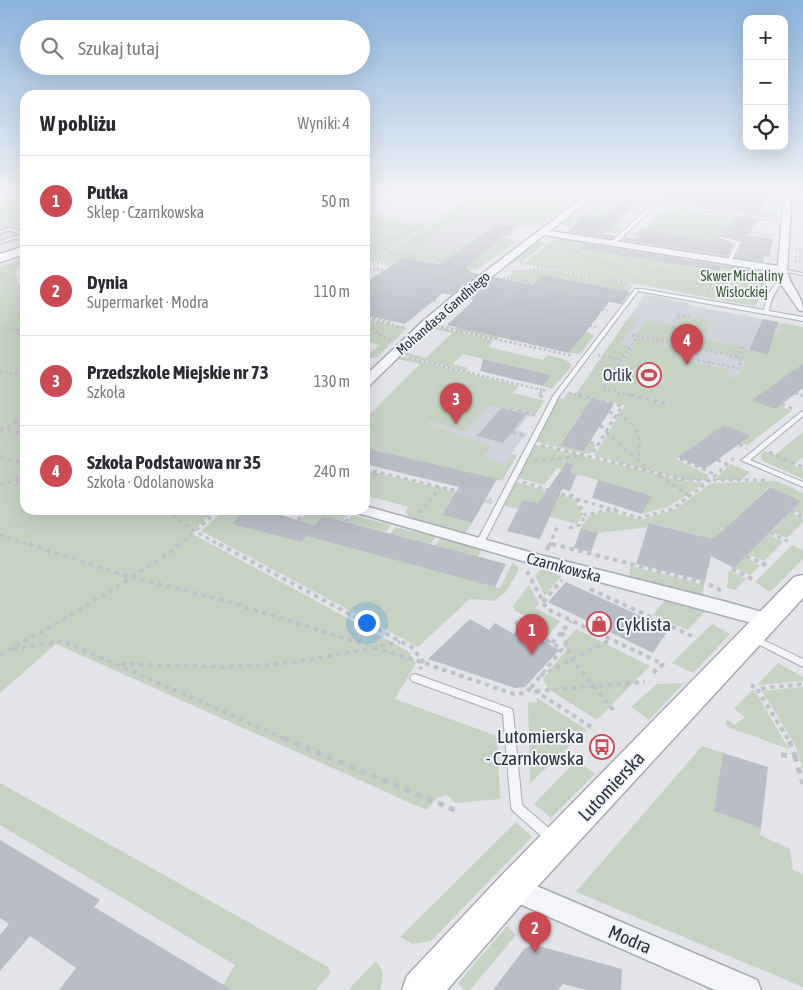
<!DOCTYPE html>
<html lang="pl">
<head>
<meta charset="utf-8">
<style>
	body { margin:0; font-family:"Asap Condensed",sans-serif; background:#f2f2f3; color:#2b2b33 }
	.controls { position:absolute; right:15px; top:15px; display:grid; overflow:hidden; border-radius:10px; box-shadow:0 5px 20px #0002 }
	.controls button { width:45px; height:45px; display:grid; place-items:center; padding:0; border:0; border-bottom:1px solid #e1e1e2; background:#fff; color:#2b2b33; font:25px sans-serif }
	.you { position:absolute; left:366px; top:622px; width:18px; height:18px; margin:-12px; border:4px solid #fff; border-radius:50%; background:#1a73e8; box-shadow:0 0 0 8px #1a73e833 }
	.badge { display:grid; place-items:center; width:32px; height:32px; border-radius:50%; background:#ca4b54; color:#fff; font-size:16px; font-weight:700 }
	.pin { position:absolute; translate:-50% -41px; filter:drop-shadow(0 1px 2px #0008) }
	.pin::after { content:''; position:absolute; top:26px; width:18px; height:15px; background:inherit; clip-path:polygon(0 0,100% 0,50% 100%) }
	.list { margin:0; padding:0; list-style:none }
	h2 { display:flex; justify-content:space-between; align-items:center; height:65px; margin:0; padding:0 20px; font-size:21px }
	h2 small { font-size:16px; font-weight:400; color:#7c7c81 }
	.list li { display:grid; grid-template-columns:32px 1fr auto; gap:15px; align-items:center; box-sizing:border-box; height:90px; padding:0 20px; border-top:1px solid #e1e1e2 }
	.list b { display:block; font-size:19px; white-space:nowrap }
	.list p { margin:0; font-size:16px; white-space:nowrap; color:#7c7c81 }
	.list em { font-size:16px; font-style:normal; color:#7c7c81 }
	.icon { flex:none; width:28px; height:28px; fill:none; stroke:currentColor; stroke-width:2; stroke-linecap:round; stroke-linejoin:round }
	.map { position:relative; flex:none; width:803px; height:990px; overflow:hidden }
	.search { position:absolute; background:#fff; box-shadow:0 5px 20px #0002; left:20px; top:20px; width:350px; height:55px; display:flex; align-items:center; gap:12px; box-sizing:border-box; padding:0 18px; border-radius:28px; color:#7c7c81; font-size:19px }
	.panel { position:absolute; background:#fff; box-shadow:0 5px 20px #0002; left:20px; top:90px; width:350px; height:425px; border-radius:15px }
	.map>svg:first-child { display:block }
</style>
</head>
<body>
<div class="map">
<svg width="803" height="990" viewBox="0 0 803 990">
	<rect width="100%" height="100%" fill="#e2e4ea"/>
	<g fill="#d0d3db">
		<polygon points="485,192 526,222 506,237 501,236 483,250 487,251 483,253 464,263 393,248"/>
		<polygon points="25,220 25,239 0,246 0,225"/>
		<polygon points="645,294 689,303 688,305 803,327 683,424 630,407 576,394"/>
		<polygon points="441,374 544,401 534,417 528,416 517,430 527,434 516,447 501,472 382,432"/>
	</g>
	<g fill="#c6d3c3">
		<polygon points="485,192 553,192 566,194 559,199 575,200 541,225 536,224 531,227 513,224 509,218 480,213 478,210 494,200 492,199 437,232 442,234 435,234 427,239 431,240 424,245 450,250 480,236 456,253 485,252 499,254 476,270 404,257 397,262 404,266 374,260"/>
		<polygon points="613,192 637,192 636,195 656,198 640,213 629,211 640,201 624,199 601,219 617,222 621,219 631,220 627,224 618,223 622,228 617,233 606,232 610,226 580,219 576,220 569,227 560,225 571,216 581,213 587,218 582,213 589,211"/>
		<polygon points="685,192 730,193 729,195 731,195 732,194 754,197 753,199 768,199 771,195 753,192 780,192 779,202 759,199 779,202 778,209 773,206 751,205 749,204 753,204 755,201 747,199 748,197 746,199 736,198 733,201 749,207 778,210 778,217 747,215 760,216 763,212 687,199 680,205 675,204 683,198 703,199 719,193 712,195"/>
		<polygon points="12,194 25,195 25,227 13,222 0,225 0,197"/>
		<polygon points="667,208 735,218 720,238 731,246 729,254 723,251 725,244 646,230 642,234 647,237 634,235 643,226 647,227"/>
		<polygon points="365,216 427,223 365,264"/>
		<polygon points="501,236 515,242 500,253 483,249"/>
		<polygon points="559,236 586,241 579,249 719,271 723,262 770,271 756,305 753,306 525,263"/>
		<polygon points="537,241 546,243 522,262 512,261"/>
		<polygon points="25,258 25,264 17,268 15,272 19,284 25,286 25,510 216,510 191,533 408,651 416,663 395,699 497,736 500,799 456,803 446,795 437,798 426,810 56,644 0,693 0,266"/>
		<polygon points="548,269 633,285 622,299 619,290 543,275 548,287 507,278 516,271"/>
		<polygon points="482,304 538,322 590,333 594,336 580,354 569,353 577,343 499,337 497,339 433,324 456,328"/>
		<polygon points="680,316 711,321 702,339 741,347 737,356 636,334 646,320 671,325 670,327 673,328"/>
		<polygon points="629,317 638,318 620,344 630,346 602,389 667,405 668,403 606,388 639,338 695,350 690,361 729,370 727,376 738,379 744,365 744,361 740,357 744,349 768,354 774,333 778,334 782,323 803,327 803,364 780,405 791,411 748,445 740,443 749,436 724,425 676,459 708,475 707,480 687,480 594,456 625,405 576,394"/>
		<polygon points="365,319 407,328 376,358 365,355 365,352 370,353 380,345 365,341"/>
		<polygon points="433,326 494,340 488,347 543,360 548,355 564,359 571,364 570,369 552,389 543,386 551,375 463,354 453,364 468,368 466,371 401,355 404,352 426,358 452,333 431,328"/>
		<polygon points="400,356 519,386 513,393 544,401 537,413 510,406 507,409 489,405 466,432 430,421 426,423 491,446 484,456 505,465 512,454 517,455 502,481 365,448 365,419 420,364 397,359"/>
		<polygon points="568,393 592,398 560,444 584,451 589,443 596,445 591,453 586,454 537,442 558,398 564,399"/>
		<polygon points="803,432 803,457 794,465 803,469 803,479 761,460 761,455 764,451 775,455"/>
		<polygon points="537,445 686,481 705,483 668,507 642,514 651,496 557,468 544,485 518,478 535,446"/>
		<polygon points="731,464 750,472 741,480 713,480"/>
		<path d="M365,470L493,501L491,504L484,502L481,507L451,499L442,515L472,523L465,533C447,530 417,528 405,512L408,507L365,495Z"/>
		<polygon points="777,481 803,493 803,515 792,510 801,501 769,487 701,551 698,535 650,523 649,527 598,533 581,528 588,516 610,511 639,520 674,510 711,483"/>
		<polygon points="516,482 574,499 583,514 577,524 550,517 554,507 523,500 518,509 504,506"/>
		<polygon points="224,510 245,510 302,542 306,536 500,588 513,562 519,569 506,592 494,601 470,599 418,647 201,531"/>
		<polygon points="309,510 332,510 347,514 342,521 323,516 315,525 300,520"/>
		<polygon points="790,512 803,518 803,522 787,538 771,532"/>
		<polygon points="352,515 391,525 386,532 347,522"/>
		<polygon points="395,527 436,537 431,544 390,534"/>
		<polygon points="768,534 783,542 764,561 748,554"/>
		<polygon points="440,538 482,549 478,557 435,546"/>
		<polygon points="792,545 803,550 803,559 770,592 755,582"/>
		<polygon points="745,557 760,566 750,575 734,568"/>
		<polygon points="631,566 704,585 702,598 632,578 629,575"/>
		<polygon points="540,570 546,570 561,576 545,596 535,576"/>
		<polygon points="729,570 746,579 735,590 727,588"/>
		<polygon points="529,585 539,603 535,608 560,621 547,637 522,624 527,617 515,611 513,606"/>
		<polygon points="675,599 709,607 688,630 653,615 665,600"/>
		<polygon points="712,624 730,634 693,673 672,663"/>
		<polygon points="576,629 650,666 597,720 548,689 543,679 567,649 562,645"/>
		<polygon points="778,663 803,677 803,681 759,685 758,684"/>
		<polygon points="684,683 649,720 631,707 657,684"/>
		<polygon points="803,687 803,770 795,745 762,691"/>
		<polygon points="752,690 755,691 789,749 730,728 726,725 726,719 735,725 745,717 734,709"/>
		<polygon points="537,698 587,730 530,783 528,702 537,703"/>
		<polygon points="702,746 723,753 715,811 761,828 760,835 790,849 793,870 803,874 803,987 576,892"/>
		<polygon points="577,760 595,774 551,818 534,804"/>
		<polygon points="0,783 328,967 330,971 329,975 315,990 220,990 235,965 0,825"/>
		<polygon points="516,822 532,837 431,941 413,944 400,937"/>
		<polygon points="507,926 516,935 470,990 465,990 458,983"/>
		<path d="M376,961C384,971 384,978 380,990H348Z"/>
	</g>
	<g fill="#b9bdc6">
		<polygon points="671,192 753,192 771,195 760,211 764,211 761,215 663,200"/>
		<polygon points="624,199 640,201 603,234 615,236 612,239 568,232 580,219 597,222"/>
		<polygon points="735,217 758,220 747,236 773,239 769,257 764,256 763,262 735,258 743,241 722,235"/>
		<polygon points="497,225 514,228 465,268 471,270 469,272 479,274 452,295 443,293 405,324 365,315 365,283 404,257 440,264"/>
		<polygon points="646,230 716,242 718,240 733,244 727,256 622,240 625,237 637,239"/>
		<polygon points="584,243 750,270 749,271 721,267 719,271 579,249"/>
		<polygon points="543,275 630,292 621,304 609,302 569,353 447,325 474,300 468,298 494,277 533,285"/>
		<polygon points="763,319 778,322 768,354 749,350"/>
		<polygon points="483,359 551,375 543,386 480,371"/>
		<polygon points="803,364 803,388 775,409 752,400"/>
		<polygon points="592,398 614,404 584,451 560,445"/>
		<polygon points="501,408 526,414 503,443 477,436"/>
		<polygon points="724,425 750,436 705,469 678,457"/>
		<polygon points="365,448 497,479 472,523 442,515 459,487 365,464"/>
		<polygon points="567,462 573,465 570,472 577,474 570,491 562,489 540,539 507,531 523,500 538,503"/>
		<polygon points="598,480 652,496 642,514 592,498"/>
		<polygon points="770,487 801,501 734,568 711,556 705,581 636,564 649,523 713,539"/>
		<polygon points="245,510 263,510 315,525 323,516 506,564 495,587 306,536 302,542 232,524"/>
		<polygon points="581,528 598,533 591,552 574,548"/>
		<polygon points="566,582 669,629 653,653 548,602"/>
		<polygon points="470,619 489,630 495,623 514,634 520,628 559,650 525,687 515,688 428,659"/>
		<polygon points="723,753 768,767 761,828 714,811"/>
		<polygon points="0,840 100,900 94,907 232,990 59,990 76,968 30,936 0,971 0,935 9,924 0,918"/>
		<polygon points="535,945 622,969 621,990 586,990 563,984 558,990 493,990 525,948"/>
	</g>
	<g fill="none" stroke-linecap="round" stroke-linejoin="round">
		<defs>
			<g id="service">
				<polygon points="377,192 382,192 374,197 372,197 372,195"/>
				<polygon points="665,192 669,192 659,202 787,221 785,222 657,204 615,244 611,244 611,242"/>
				<polygon points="11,228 25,233 25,236 0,243 0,241 21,235 11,230 0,233 0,231"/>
				<polygon points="719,236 741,242 731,262 727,261 736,243 719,238"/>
				<polygon points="780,269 803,273 803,275 780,271"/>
				<path d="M781,279L785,280C776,289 771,298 769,311L803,317V321L638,291L559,396L484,543L483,545H477L476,543L553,396L635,289H642L764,310C766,297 771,287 781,279Z"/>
				<polygon points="803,411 803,416 750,460 803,482 803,487 743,461 741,460 743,459 801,412"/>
				<polygon points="753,635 803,659 803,667 750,640 748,638 750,636"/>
				<polygon points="415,674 512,709 513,712 522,805 556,834 558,838 556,842 552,844 548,842 513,811 511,807 503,714 412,681 410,678 412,675"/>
			</g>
			<g id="minor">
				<path d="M590,192H599L550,231L778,266L784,192H792L787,270C789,286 803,295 803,311L799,310L778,280L777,272L544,235L430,326L369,386L365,387V376L422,322L453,296Z"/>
				<polygon points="365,506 540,555 723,601 773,615 776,620 773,625 767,627 533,564 358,513 355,510 365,510"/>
				<polygon points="513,876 757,980 761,990 715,990 504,897 501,888 504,879"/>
			</g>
			<g id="secondary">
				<polygon points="25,246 25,254 0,262 0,254"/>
				<polygon points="803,575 803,598 525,900 447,990 402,990 407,976 501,876 794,577"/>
			</g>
		</defs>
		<use href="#service" stroke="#a7abb4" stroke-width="2"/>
		<use href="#minor" stroke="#a7abb4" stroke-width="3"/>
		<use href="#secondary" stroke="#a7abb4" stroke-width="3"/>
		<g stroke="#bfc2c8" stroke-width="2" stroke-dasharray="2 2" stroke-linecap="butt">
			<polyline points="542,192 570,197"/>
			<polyline points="712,192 775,202"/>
			<polyline points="606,193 647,199"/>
			<polyline points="639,195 649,197"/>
			<polyline points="705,197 716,194"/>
			<polyline points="0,199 15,196 25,197"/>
			<polyline points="559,199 569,199"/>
			<polyline points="365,213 431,222"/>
			<polyline points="469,214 494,199"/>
			<polyline points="365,217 424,224 380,252"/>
			<polyline points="579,217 620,224"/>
			<polyline points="0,218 25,213"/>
			<polyline points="746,231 774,235"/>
			<polyline points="365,234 401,239"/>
			<polyline points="510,234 519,236"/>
			<polyline points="744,236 752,225"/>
			<polyline points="567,248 596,261 614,265 746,281"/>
			<polyline points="795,248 803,249"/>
			<polyline points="387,251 479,267"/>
			<polyline points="486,251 496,253"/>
			<polyline points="795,251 803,252"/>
			<polyline points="795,257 802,258"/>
			<polyline points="365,260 463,278"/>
			<polyline points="795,261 802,262"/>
			<polyline points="521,263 616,281"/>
			<polyline points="365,265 431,222 483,192"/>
			<polyline points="365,269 386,270 408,264"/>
			<polyline points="513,272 550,267 614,265 636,281"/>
			<polyline points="503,278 520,281"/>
			<polyline points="526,281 537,269"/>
			<polyline points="730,281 733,280"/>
		</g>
		<g stroke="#bfc2c8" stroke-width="2.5" stroke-dasharray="2.5 2.5" stroke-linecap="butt">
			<polyline points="514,280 617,300"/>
			<polyline points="610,280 630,284"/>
			<polyline points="740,280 766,285"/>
			<polyline points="365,286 436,301"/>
			<polyline points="554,290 547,289 541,296 543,299 581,303 608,311"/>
			<polyline points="707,291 733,280"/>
			<polyline points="510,298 541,296"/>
			<polyline points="472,301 596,327"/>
			<polyline points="563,301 570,293 567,292"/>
			<polyline points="485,303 504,300"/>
			<polyline points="678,315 693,317"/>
			<polygon points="369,316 391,321 388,323 367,318"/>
			<polyline points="365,320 379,334 391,342"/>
			<polyline points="387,323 406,328"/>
			<polyline points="441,327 573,356"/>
			<polyline points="6,328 25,331"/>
			<polyline points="672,328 679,315"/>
			<polyline points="459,331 481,321 527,280"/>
			<polyline points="632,335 735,356 741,361 739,368 691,359"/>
			<polyline points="365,355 374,358"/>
			<polyline points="598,355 622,360"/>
			<polyline points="409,358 542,390"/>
			<polyline points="738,358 743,346"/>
			<polyline points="0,371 25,376"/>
			<polyline points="569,393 583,396"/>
			<polyline points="796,393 803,396"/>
			<polyline points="542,396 539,395 542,390 548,391"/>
			<polyline points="635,396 603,389 638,336"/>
		</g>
		<g stroke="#bfc2c8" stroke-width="3" stroke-dasharray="4 4" stroke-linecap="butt">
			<polyline points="539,395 543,397"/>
			<polyline points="578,395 622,406 591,456"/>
			<polyline points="630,395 668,404"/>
			<polyline points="801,395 803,396"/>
			<polyline points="781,404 794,409"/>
			<polyline points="510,408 535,415"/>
			<path d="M609,412C638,421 641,433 639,461"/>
			<polyline points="600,426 608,429"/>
			<polyline points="0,428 25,434"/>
			<polyline points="0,432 25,417"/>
			<polyline points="512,432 524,436"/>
			<polyline points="606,432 649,470"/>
			<polyline points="590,442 598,445"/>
			<polyline points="739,444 747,448"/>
			<polyline points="541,445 687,480 765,480"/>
			<polyline points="769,452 803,467"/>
			<polyline points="0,457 25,463"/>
			<polyline points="680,459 714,474"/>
			<polyline points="717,460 727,464"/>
			<polyline points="534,461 582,456"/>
			<polyline points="365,469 491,499"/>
			<polyline points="659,475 689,496"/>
			<polyline points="365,476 379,474"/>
			<polyline points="523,482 639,518 672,509 708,482 734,458"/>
			<polyline points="0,485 25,478"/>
			<polyline points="570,497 574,493"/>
			<polyline points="576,499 585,515 610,510"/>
			<polyline points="166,510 196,532 222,546"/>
			<polyline points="340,510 349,512"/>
			<polyline points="614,511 617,506"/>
			<polyline points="791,511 803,517"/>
			<polyline points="418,512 422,511 440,487"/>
			<polyline points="298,520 307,510"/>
			<polyline points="345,522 350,516"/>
			<polyline points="569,528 580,525 585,515"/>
			<polyline points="770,533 790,542"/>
			<polyline points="0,535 33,546"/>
			<polyline points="550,544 557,546"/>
			<polyline points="178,546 219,510"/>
			<polyline points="549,546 558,525"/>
		</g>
		<g stroke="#bfc2c8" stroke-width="4" stroke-dasharray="4.5 4.5" stroke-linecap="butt">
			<polyline points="29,544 123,575 219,599 424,663 514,694 525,693 531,688 591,727"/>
			<polyline points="219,544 413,648 424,663 420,669"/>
			<polyline points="552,544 675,575 710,585 722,591"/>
			<polyline points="547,550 549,544"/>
			<polyline points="746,556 766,565"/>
			<polyline points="732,569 752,579"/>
			<polyline points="527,571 547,609 663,664 653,673"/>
			<polyline points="590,589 692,636"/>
			<polyline points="543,602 562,580"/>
			<polyline points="515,622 562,649 531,688"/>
			<polyline points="562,632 572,660 615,712"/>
			<polyline points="552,643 571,621"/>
			<polyline points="13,649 63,641 286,739"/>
			<polyline points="0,655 73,614 168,554 179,544"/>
			<path d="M121,664C170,665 219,669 267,665C312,661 356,651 400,642"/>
			<polyline points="540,676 610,640"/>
			<polyline points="751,685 757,689"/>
			<polyline points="536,691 645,682"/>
			<polyline points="788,739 757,689 803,684"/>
		</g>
		<g stroke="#bfc2c8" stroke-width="5" stroke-dasharray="6 6" stroke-linecap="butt">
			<polyline points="283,738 457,811"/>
			<polyline points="781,755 795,756 788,738"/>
			<polyline points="795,756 803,784"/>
		</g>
		<use href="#service" fill="#f4f5f8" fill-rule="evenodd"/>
		<use href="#minor" fill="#f4f5f8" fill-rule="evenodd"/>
		<use href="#secondary" fill="#fff" fill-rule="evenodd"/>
	</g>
	<linearGradient id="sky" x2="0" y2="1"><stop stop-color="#8ab2db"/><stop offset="0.58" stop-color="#f2f3f6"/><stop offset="1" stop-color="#f2f3f6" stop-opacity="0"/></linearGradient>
	<rect width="803" height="331" fill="url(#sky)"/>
	<defs>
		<symbol id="stadium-ring" viewBox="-11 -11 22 22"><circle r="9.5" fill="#f1f3f7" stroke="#ca4b54" stroke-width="1.5"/><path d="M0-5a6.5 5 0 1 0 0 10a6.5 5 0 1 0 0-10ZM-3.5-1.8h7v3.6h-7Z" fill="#ca4b54"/></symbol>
		<symbol id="shop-ring" viewBox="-11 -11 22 22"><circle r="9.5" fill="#f1f3f7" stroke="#ca4b54" stroke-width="1.5"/><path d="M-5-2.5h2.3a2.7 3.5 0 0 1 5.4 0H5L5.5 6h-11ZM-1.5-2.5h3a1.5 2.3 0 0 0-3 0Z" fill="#ca4b54"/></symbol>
		<symbol id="bus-ring" viewBox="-11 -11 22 22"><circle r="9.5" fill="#f1f3f7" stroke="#ca4b54" stroke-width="1.5"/><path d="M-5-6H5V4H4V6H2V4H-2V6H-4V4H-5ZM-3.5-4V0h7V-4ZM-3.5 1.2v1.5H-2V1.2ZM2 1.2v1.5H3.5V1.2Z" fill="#ca4b54"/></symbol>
	</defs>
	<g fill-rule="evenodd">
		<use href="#stadium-ring" x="635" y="361" width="28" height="28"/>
		<use href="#shop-ring" x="585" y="610" width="28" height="28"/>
		<use href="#bus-ring" x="588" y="733" width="28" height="28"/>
	</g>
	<g text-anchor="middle" stroke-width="4" stroke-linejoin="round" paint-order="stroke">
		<g font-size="14" fill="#3c5c38" stroke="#f1f3f7">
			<text x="742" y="281">Skwer Michaliny<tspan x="742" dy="16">Wisłockiej</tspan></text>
		</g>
		<g font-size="14" fill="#2a3141" stroke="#f1f3f7">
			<text transform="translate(443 313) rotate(-41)" y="5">Mohandasa Gandhiego</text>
		</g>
		<g font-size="16" fill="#2a3141" stroke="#f1f3f7" text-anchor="end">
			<text x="632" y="381">Orlik</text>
		</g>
		<g font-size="16" fill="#2a3141" stroke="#f1f3f7">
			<text transform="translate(564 567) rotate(15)" y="6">Czarnkowska</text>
		</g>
		<g font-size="19" fill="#2a3141" stroke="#f1f3f7" text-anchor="start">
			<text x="616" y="631">Cyklista</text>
			<text x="584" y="743" text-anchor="end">Lutomierska<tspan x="584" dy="22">- Czarnkowska</tspan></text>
		</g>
		<g font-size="19" fill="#2a3141" stroke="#f1f3f7">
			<text transform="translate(611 786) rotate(-47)" y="7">Lutomierska</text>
			<text transform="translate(630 939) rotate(23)" y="7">Modra</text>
		</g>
	</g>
</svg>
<div class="controls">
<button>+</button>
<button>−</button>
<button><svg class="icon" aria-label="locate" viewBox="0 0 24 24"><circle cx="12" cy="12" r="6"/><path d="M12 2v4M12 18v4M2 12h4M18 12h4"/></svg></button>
</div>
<div class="you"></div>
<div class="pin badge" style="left:532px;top:655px">1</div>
<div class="pin badge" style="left:535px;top:953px">2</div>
<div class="pin badge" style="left:456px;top:424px">3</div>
<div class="pin badge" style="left:687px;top:365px">4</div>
<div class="search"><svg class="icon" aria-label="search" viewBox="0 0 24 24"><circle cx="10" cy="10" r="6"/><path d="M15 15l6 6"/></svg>Szukaj tutaj</div>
<section class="panel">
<h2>W pobliżu<small>Wyniki: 4</small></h2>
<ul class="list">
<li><span class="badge">1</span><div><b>Putka</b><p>Sklep · Czarnkowska</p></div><em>50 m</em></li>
<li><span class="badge">2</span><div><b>Dynia</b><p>Supermarket · Modra</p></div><em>110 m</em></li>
<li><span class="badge">3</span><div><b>Przedszkole Miejskie nr 73</b><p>Szkoła</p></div><em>130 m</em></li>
<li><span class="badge">4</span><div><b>Szkoła Podstawowa nr 35</b><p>Szkoła · Odolanowska</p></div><em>240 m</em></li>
</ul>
</section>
</div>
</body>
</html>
